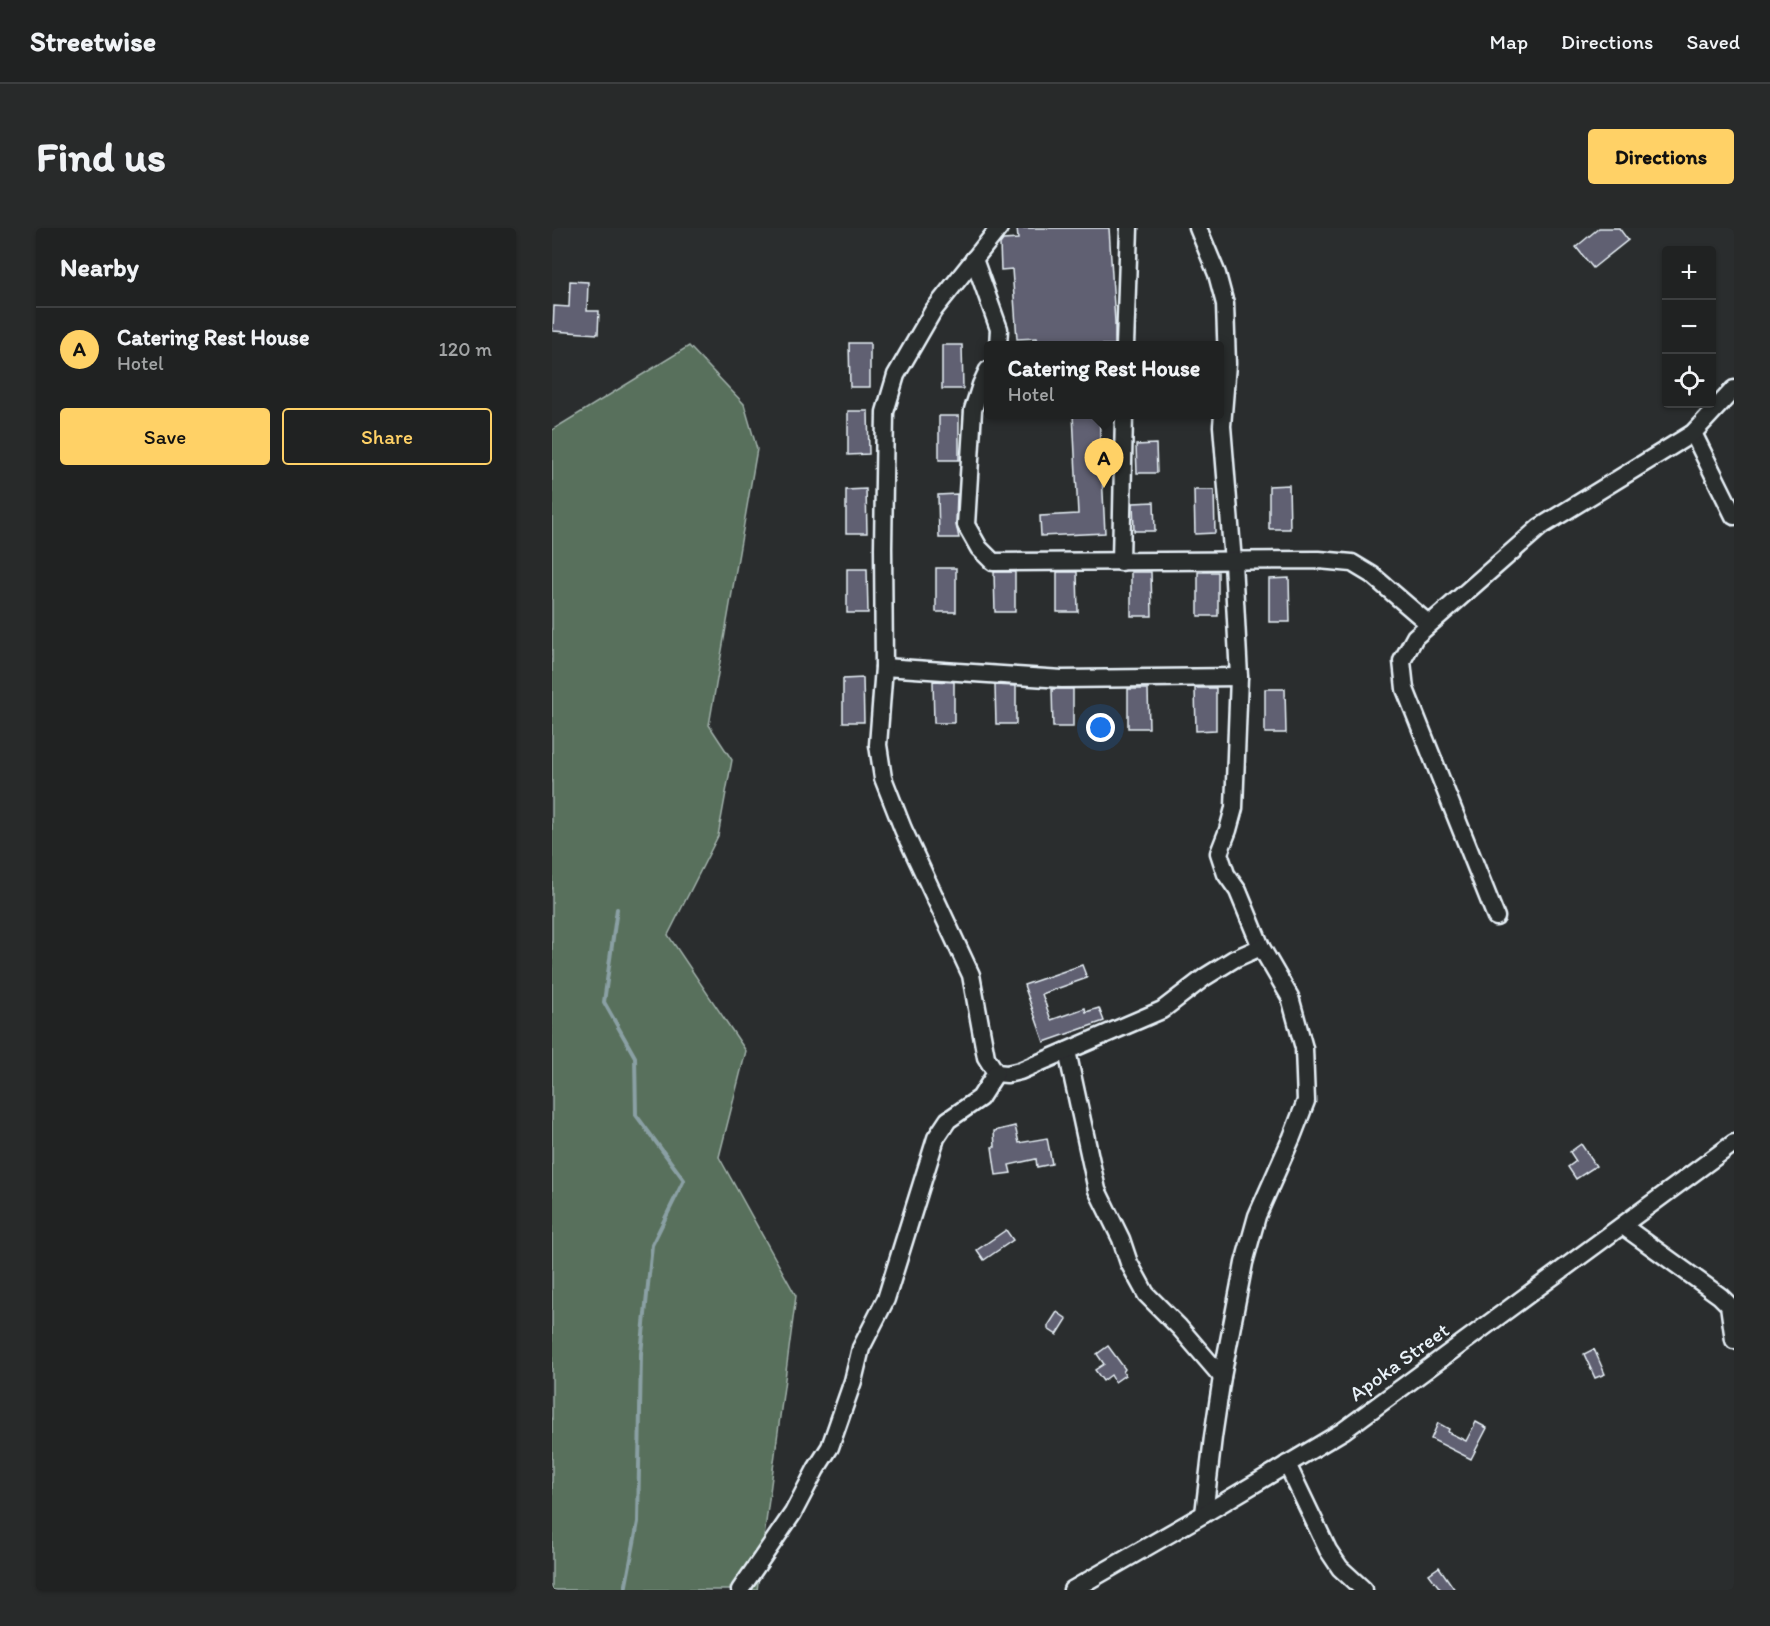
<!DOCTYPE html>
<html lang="en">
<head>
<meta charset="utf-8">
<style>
	body { margin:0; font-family:Itim,sans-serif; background:#282a2a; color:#f1f3f6 }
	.controls { position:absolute; right:18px; top:18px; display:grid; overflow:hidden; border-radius:6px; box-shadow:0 2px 4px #0004 }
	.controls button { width:54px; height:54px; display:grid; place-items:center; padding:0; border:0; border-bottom:2px solid #3d3f40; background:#202222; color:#f1f3f6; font:30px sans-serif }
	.you { position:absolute; left:549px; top:500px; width:21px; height:21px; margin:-15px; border:4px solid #fff; border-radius:50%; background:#1a73e8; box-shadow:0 0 0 9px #1a73e833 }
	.badge { display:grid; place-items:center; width:39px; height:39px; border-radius:50%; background:#ffd166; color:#111; font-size:20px; font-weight:700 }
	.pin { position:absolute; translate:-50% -50px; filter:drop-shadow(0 2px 3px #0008) }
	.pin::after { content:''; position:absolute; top:32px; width:21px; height:18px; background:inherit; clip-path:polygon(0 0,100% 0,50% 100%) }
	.popup { position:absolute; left:432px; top:113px; width:240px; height:78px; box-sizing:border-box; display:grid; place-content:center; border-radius:6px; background:#202222; filter:drop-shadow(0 2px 4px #0005); font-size:20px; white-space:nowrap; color:#a2a4a5 }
	.popup b { font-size:22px; color:#f1f3f6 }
	.popup::after { content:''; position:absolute; left:50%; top:100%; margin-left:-12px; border:12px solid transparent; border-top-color:#202222 }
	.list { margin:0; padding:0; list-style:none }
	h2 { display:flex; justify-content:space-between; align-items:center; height:78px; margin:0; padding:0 24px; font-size:26px }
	h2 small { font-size:20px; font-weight:400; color:#a2a4a5 }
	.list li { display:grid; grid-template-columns:39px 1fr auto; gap:18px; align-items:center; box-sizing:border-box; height:84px; padding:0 24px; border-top:2px solid #3d3f40 }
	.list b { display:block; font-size:22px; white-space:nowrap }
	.list p { margin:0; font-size:20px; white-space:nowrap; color:#a2a4a5 }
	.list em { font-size:20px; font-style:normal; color:#a2a4a5 }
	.actions { display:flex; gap:12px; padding:18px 24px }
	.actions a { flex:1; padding:14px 0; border:2px solid #ffd166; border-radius:6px; text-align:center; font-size:21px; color:#ffd166 }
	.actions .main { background:#ffd166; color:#111 }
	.icon { flex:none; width:33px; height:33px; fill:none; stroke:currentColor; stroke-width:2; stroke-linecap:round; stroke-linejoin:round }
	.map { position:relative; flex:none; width:1182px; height:1362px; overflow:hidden; border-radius:6px }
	header { display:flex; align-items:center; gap:36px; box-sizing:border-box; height:84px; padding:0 30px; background:#202222; border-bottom:2px solid #3d3f40 }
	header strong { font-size:28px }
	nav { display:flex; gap:33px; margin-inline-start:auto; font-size:21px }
	.intro { display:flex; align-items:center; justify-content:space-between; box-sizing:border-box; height:144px; padding:0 36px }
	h1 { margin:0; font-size:42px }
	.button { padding:15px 27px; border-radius:6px; background:#ffd166; color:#111; font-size:21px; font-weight:700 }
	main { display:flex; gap:36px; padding:0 36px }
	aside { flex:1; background:#202222; border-radius:6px; box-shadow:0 2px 4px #0004 }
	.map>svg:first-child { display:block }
</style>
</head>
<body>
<header>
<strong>Streetwise</strong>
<nav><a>Map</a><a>Directions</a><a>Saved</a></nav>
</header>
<div class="intro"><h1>Find us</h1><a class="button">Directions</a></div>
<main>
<aside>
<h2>Nearby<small></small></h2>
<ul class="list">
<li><span class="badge">A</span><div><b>Catering Rest House</b><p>Hotel</p></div><em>120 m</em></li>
</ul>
<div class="actions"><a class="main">Save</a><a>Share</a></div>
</aside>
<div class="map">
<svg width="1182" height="1362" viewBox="0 0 1182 1362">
	<rect width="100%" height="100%" fill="#2a2d2e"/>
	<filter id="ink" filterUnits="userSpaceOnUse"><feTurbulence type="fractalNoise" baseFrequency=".0167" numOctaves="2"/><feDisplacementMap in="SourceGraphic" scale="12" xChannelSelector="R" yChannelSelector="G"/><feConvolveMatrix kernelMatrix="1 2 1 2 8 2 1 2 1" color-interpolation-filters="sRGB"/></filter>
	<g filter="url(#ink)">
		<polygon fill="#59705c" stroke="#a0b0aa" stroke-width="1.5" points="137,118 192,176 205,221 157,497 180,532 166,608 116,707 194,823 167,929 244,1068 205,1362 0,1362 0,202"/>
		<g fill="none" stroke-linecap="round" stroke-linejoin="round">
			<polyline stroke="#8aa0a4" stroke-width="4" points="65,681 52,774 83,829 84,887 132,952 100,1017 89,1126 86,1294 73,1362"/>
		</g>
		<g fill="#616072" stroke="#e8f1f8" stroke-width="1.5">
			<polygon points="465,0 557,0 563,94 563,117 486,117 485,110 465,111 460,41 449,42 448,16 451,12 466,11"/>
			<polygon points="1047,0 1067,0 1076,12 1041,40 1024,19"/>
			<polygon points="18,53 36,54 35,83 47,83 46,106 1,103 2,78 17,79"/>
			<polygon points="297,115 318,115 318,159 298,159"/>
			<polygon points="390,117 410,117 411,161 390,161"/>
			<polygon points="296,183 316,183 317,226 296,227"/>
			<polygon points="521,186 547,186 553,305 489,308 488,288 526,286"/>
			<rect x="387" y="188" width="20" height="44"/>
			<polygon points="604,216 605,245 585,245 584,217"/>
			<polygon points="737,257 738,301 717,301 717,258"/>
			<polygon points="314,261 315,305 294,305 294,262"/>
			<polygon points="642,262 662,262 663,305 643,306"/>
			<polygon points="405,266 404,296 407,310 387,310 386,267"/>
			<polygon points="602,274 603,303 582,303 581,275"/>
			<rect x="384" y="340" width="20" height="44"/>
			<polygon points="295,341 315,341 316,385 295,385"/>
			<polygon points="442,344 463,344 463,384 443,384"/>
			<polygon points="505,344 525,344 526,384 505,384"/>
			<polygon points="579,344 599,344 600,388 579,388"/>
			<rect x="646" y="344" width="20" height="44"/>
			<polygon points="737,350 738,394 717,394 717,351"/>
			<polygon points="311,450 312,494 291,494 291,451"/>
			<polygon points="381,453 402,454 402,495 382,495"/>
			<polygon points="443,457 464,458 464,496 444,496"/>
			<polygon points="643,460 664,460 664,502 644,503"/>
			<polygon points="500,461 521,461 521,499 501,499"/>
			<polygon points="576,461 596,461 597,500 576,500"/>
			<polygon points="713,461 733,461 734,505 713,505"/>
			<polygon points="530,737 535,750 490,766 499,792 533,780 534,784 547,780 552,793 492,814 472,757"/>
			<polygon points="463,898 467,915 495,910 500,936 485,939 484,931 457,937 459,945 444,947 440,919 443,919 442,903"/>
			<polygon points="1029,916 1044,938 1024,951 1016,939 1024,933 1018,924"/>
			<polygon points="454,1002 461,1012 432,1032 425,1022"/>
			<polygon points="505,1084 515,1091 505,1107 496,1101 496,1098"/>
			<polygon points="556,1118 573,1141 571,1144 573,1147 563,1154 559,1147 551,1153 543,1142 552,1136 545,1126"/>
			<polygon points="1042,1121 1053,1146 1043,1150 1032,1126"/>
			<polygon points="924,1194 935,1200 919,1231 879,1211 886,1195 897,1201 896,1204 914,1213"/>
			<polygon points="887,1339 903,1362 889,1362 877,1346"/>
		</g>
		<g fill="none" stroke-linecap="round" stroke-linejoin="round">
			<defs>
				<g id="minor">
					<polyline points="646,0 665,46 673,76 675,136 670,198 681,334 687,449 682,580 676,602 667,625 674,646 686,663 709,719 738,769 752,820 754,873 740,909 705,988 692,1035 670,1149 661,1209 652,1286"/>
					<polyline points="422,31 447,101 446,118"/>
					<polyline points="573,118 577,0"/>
					<polyline points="436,142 429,157 421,182 414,297 427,320 441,334 767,332 800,335 820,347 877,396"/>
					<polyline points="1141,205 1182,288"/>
					<polyline points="569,334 572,186"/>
					<polyline points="332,439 510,451 687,449"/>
					<polyline points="944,689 853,461 850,433 863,409 988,299 1141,205 1182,161"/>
					<polyline points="515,823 545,962 569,1011 577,1035 594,1066 627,1099 670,1149"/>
					<polyline points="444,845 434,829 419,747 351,601 331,550 326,517 332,439 331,320 333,184 344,147 381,83 447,0"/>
					<polyline points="444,845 455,846 468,843 610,782 653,749 682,731 709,719"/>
					<polyline points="1071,998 1168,1068 1177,1077 1182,1112"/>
					<polyline points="735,1236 776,1322 788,1340 812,1362"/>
					<polyline points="188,1362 241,1285 264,1241 278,1219 301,1153 309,1120 334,1071 384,910 396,892 428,870 444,845"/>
					<polyline points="520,1362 652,1286 791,1203 1182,915"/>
				</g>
			</defs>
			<use href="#minor" stroke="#e8f1f8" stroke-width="21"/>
			<use href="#minor" stroke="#2a2d2e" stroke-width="16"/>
		</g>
	</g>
	<g text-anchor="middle" stroke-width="4.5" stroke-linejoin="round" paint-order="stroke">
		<g font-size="21" fill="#e8f1f8" stroke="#2a2d2e">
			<text transform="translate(847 1134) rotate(-36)" y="7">Apoka Street</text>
		</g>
	</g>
</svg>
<div class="controls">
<button>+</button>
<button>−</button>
<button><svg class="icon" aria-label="locate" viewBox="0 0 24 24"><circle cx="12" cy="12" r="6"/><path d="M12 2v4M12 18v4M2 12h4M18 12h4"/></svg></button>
</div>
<div class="you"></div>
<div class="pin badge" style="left:552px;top:260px">A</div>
<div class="popup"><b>Catering Rest House</b>Hotel</div>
</div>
</main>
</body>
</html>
